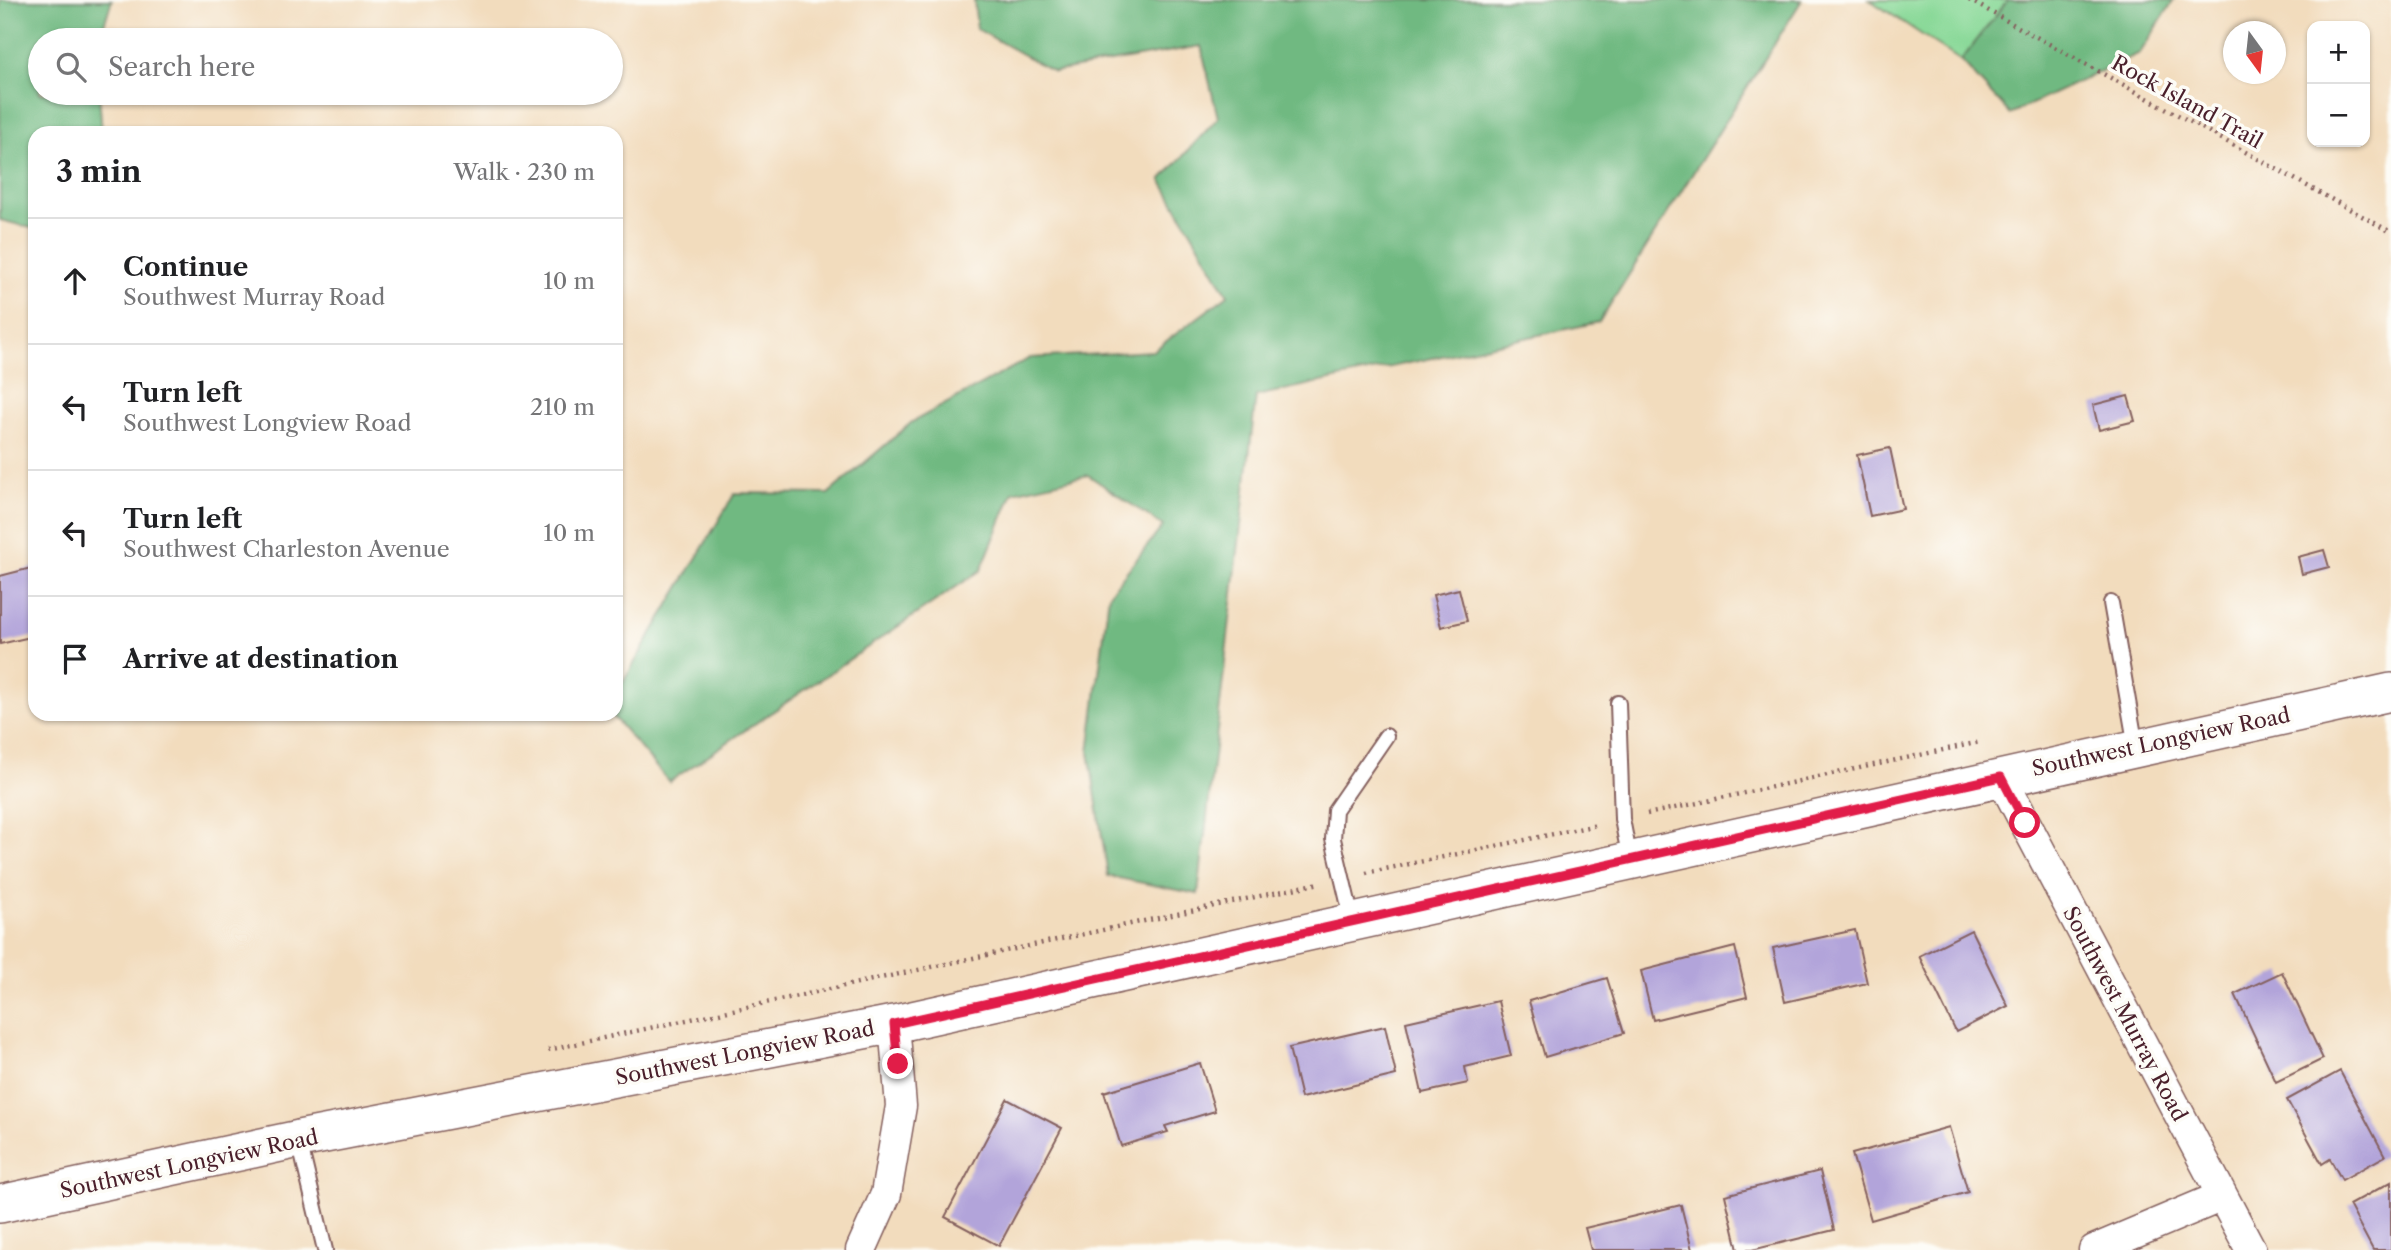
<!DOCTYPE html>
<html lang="en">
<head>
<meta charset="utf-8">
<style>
	body { margin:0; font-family:"Libre Caslon Text",serif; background:#f6f6f6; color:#202124 }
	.controls { position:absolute; right:21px; top:21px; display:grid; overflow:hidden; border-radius:14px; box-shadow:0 2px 5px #0004 }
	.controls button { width:63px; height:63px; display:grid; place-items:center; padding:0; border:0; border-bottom:2px solid #e0e0e0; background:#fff; color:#202124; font:35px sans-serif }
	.compass { position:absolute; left:2223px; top:21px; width:63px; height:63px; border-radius:50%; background:#fff; box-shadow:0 2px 5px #0004; rotate:165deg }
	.stop { position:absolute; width:21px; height:21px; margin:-16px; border:5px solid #e11d48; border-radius:50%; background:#fff }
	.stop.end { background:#e11d48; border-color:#fff; box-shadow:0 2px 7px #0008 }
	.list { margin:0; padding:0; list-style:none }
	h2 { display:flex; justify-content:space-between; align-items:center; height:91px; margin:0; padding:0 28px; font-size:30px }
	h2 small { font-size:23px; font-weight:400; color:#757577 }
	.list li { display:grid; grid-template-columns:46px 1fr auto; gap:21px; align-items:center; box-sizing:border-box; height:126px; padding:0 28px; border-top:2px solid #e0e0e0 }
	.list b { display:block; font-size:26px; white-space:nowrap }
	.list p { margin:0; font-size:23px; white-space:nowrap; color:#757577 }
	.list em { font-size:23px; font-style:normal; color:#757577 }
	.icon { flex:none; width:38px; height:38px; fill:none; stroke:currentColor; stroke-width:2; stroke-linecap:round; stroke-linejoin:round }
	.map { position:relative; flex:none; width:2391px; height:1250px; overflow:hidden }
	.search { position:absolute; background:#fff; box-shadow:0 2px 5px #0004; left:28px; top:28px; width:595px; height:77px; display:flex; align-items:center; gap:18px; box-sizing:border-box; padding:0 24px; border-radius:38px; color:#757577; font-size:26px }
	.panel { position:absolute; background:#fff; box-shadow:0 2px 5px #0004; left:28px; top:126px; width:595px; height:595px; border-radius:21px }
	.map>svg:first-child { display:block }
</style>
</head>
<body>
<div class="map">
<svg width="2391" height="1250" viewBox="0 0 2391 1250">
	<rect width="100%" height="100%" fill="#fdfcf7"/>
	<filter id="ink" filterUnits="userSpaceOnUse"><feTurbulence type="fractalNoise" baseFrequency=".0143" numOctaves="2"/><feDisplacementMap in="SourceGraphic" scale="14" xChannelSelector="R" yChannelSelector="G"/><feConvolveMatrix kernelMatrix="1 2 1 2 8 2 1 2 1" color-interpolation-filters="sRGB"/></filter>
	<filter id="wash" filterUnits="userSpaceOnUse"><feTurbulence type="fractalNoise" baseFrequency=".00686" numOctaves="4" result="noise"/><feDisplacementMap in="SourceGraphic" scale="28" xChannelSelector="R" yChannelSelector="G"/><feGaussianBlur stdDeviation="1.57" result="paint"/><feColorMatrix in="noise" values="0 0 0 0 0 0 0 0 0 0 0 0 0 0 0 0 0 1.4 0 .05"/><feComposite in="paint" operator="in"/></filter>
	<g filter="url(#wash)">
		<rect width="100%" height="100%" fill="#f2dcbd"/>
		<polygon fill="#8ad999" stroke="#6a7c62" stroke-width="2" points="1870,0 2008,0 1961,61"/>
		<g fill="#6fb981" stroke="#5c6c56" stroke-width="2">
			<polygon points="0,0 112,0 99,40 40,40 40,93 99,93 102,133 35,133 35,229 0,220"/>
			<polygon points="974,0 1802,0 1599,322 1256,396 1198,894 1108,876 1089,752 1109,594 1163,526 1088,475 1013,492 981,570 669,782 611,714 616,714 616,694 735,493 828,494 912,422 1030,358 1153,351 1228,295 1161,180 1218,118 1201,46 1054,72 977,29"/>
			<polygon points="2008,0 2174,0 2140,53 2010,114 1961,61"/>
		</g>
		<g id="blocks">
			<g fill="#b2a4da">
				<polygon points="2128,396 2135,421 2099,430 2093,405"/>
				<polygon points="1890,448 1903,509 1870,516 1857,455"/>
				<polygon points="2324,550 2329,567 2302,574 2298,557"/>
				<polygon points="35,567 35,636 0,644 0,576"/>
				<polygon points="1459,589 1467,621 1441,627 1433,595"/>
				<polygon points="1855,930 1867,983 1785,1002 1773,948"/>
				<polygon points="1971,930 2008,1006 1956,1032 1919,956"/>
				<polygon points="1735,947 1747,997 1653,1020 1641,971"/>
				<polygon points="2282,972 2323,1059 2276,1082 2235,994"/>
				<polygon points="1607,978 1624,1033 1545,1057 1529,1001"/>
				<polygon points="1498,1001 1511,1056 1465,1067 1468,1083 1422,1093 1406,1022"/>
				<polygon points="1385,1026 1396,1075 1301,1098 1289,1048"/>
				<polygon points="1200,1063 1215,1111 1165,1126 1168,1132 1121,1146 1104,1092"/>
				<polygon points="2340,1071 2385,1156 2342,1180 2330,1159 2322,1164 2287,1100"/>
				<polygon points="1007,1099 1062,1128 999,1246 945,1217"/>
				<polygon points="1949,1127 1968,1192 1871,1220 1852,1154"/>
				<polygon points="1820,1171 1834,1230 1752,1250 1738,1250 1725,1195"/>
				<polygon points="2391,1182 2391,1250 2373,1250 2349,1205"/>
				<polygon points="1681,1205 1692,1250 1591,1250 1585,1228"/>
			</g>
		</g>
	</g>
	<g filter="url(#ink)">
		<use href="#blocks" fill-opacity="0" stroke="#85615e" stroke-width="2"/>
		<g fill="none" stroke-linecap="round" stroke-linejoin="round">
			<defs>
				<g id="service">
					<polyline points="2111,603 2136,747"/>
					<polyline points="1618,703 1622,819 1630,860"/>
					<polyline points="1353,923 1333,839 1335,810 1386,736"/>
					<polyline points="299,1141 325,1250"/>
				</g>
				<g id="minor">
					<polyline points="2001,777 2251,1250"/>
					<polyline points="861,1250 886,1194 901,1106 894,1024"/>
					<polyline points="2094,1250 2220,1197"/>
				</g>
				<polyline id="tertiary" points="0,1204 299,1139 894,1024 2391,692"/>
			</defs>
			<use href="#service" stroke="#85615e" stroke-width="18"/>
			<use href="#minor" stroke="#85615e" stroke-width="33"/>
			<use href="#tertiary" stroke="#85615e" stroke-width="40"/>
			<g stroke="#85615e" stroke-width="4.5" stroke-dasharray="2 5" stroke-linecap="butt">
				<polyline points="1969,0 2391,232"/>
				<polyline points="1647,814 1980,742"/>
				<polyline points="1366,873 1597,825"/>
				<polyline points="548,1050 1320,883"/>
			</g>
			<use href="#service" stroke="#fff" stroke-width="14"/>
			<use href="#minor" stroke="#fff" stroke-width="30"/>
			<use href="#tertiary" stroke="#fff" stroke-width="37"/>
		</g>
	</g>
	<g fill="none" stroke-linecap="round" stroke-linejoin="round" filter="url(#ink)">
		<polyline stroke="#e11d48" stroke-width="9" points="898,1064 894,1024 2001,777 2025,823"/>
	</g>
	<g text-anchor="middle" stroke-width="7" stroke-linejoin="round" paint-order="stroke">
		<g font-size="21" fill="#4a1f2b" stroke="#fdfcf7">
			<text transform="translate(2187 102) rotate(29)" y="7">Rock Island Trail</text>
			<text transform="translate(2161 742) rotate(-12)" y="7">Southwest Longview Road</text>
			<text transform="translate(2125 1014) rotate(62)" y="7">Southwest Murray Road</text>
			<text transform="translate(745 1053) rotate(-11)" y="7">Southwest Longview Road</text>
			<text transform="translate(189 1164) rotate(-12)" y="7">Southwest Longview Road</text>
		</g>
	</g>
</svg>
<div class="controls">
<button>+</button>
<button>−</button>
</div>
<svg class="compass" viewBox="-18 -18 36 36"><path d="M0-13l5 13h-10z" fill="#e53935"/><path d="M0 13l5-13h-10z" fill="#757577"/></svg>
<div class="stop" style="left:2025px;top:823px"></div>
<div class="stop end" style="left:898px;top:1064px"></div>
<div class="search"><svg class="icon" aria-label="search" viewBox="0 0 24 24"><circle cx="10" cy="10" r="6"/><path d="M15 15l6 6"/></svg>Search here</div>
<section class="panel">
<h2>3 min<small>Walk · 230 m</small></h2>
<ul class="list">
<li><svg class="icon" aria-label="ahead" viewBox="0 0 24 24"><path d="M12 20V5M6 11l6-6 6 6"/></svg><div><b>Continue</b><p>Southwest Murray Road</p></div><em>10 m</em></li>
<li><svg class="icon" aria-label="left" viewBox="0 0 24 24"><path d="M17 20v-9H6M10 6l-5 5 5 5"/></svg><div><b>Turn left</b><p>Southwest Longview Road</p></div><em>210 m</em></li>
<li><svg class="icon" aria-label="left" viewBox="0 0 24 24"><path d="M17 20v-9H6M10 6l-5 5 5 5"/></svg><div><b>Turn left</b><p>Southwest Charleston Avenue</p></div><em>10 m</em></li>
<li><svg class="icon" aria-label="arrive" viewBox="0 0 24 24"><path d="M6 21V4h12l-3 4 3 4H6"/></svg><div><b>Arrive at destination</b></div></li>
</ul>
</section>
</div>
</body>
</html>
